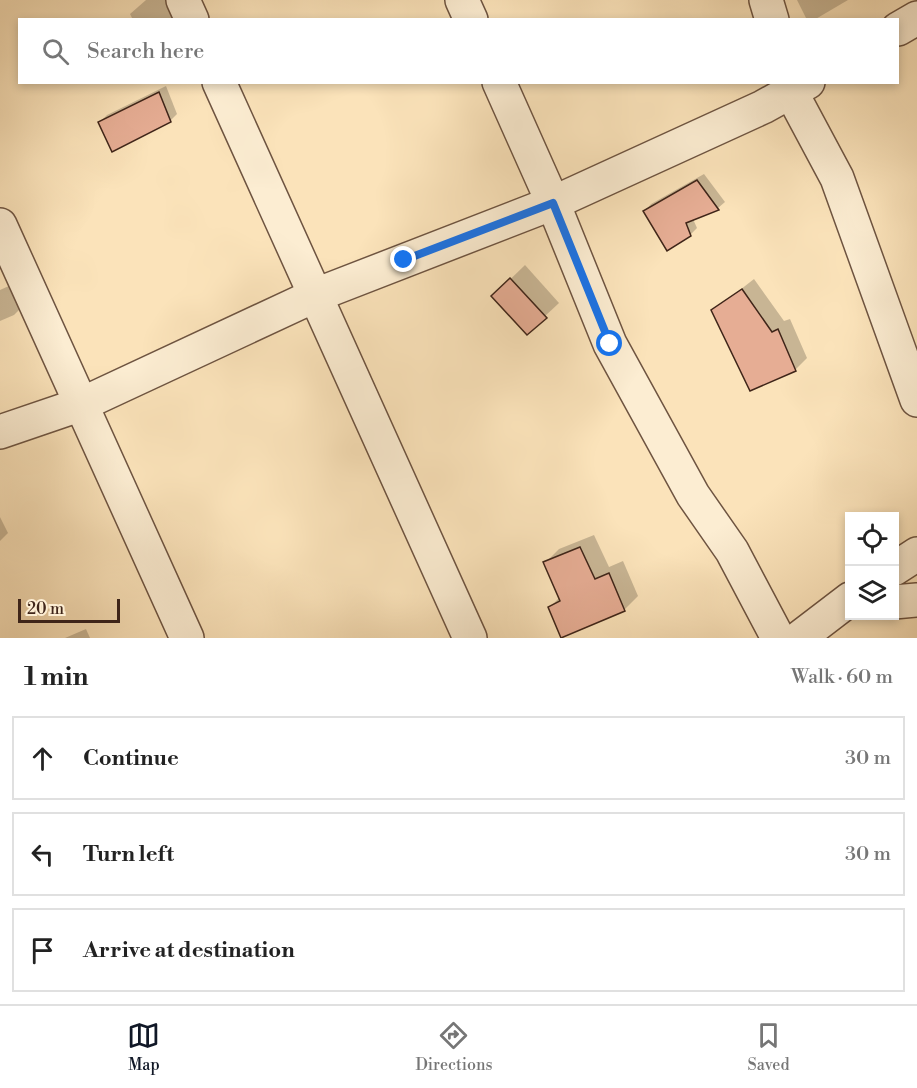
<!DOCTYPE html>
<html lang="en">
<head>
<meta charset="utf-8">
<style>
	body { margin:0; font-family:"Libre Bodoni",serif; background:#f6f6f6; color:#222 }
	.controls { position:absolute; right:18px; bottom:18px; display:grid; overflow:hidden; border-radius:0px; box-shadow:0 3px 9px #0003 }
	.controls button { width:54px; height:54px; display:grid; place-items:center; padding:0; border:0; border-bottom:2px solid #e0e0e0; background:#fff; color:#222; font:30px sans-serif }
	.scale { position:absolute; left:18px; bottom:15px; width:102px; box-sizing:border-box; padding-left:6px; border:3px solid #3f2519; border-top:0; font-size:16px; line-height:21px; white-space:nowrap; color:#3f2519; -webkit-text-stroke:4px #fcedd2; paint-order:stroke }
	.stop { position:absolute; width:18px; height:18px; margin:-14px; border:4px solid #1a73e8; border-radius:50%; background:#fff }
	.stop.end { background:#1a73e8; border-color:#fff; box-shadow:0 2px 6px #0008 }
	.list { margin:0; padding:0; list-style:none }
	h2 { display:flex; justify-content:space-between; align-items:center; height:78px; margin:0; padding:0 24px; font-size:26px }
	h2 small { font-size:20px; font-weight:400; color:#767676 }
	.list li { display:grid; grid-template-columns:39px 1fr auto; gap:18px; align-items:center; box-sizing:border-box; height:84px; margin:0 12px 12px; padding:0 12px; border:2px solid #e0e0e0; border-radius:0px }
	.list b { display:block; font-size:22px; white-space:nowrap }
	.list em { font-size:20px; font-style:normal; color:#767676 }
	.icon { flex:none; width:33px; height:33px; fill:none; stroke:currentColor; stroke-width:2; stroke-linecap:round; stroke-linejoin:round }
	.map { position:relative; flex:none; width:917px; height:638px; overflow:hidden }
	.search { position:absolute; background:#fff; box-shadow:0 3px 9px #0003; left:18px; right:18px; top:18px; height:66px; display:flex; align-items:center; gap:15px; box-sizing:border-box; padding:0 21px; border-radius:0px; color:#767676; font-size:22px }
	.sheet { height:366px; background:#fff }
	nav { display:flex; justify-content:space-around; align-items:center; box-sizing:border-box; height:84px; border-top:2px solid #e0e0e0; background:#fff; font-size:16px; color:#767676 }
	nav a { display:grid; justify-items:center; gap:3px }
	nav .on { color:#111827 }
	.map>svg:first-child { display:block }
</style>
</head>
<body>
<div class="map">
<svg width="917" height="638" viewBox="0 0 917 638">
	<rect width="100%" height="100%" fill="#fbe3ba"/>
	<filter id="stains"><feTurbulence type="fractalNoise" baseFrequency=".00333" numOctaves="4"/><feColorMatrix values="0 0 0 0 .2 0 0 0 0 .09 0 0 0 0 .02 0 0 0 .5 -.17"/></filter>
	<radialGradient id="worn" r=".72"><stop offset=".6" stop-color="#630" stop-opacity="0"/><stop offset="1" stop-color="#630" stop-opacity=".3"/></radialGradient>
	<g fill="#0003">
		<polygon points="146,0 174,0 183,20 133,20 130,14"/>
		<polygon points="797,0 848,0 814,20 807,20"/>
		<polygon points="166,86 177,114 170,121 100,122 107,115"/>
		<polygon points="704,174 725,202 718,208 693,219 697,228 690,235 645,211 651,204"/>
		<polygon points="525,265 559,303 527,333 493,296"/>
		<polygon points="754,279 784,321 790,319 807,358 795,370 750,389 713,311"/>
		<polygon points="11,285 21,308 14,315 0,321 0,290"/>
		<polygon points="0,517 8,533 0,541"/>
		<polygon points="594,535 609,567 623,561 638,596 624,610 550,607 560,597 545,563 559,549"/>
		<polygon points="86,629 90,638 65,638"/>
	</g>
	<g fill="#e6ad94" stroke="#3f2519" stroke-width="1.5">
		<polygon points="159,92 171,122 112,152 98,122"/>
		<polygon points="697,180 719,210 686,223 691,236 667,251 643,211"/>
		<polygon points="510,278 547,318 527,335 491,296"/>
		<polygon points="742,289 772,332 778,329 796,371 750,391 711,310"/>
		<polygon points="580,547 595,579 609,573 625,611 561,638 548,607 560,601 543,562"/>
	</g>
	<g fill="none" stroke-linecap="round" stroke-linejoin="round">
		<defs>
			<g id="minor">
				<polyline points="183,0 192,20"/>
				<polyline points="462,0 471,20"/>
				<polyline points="766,0 772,20"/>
				<polyline points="898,29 917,18"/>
				<polyline points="219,82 470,638"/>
				<polyline points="499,82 553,203 610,344 693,495 732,551 778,638"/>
				<polyline points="788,82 791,92 837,178 917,400"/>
				<polyline points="0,225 187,638"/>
				<polyline points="0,432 82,404 316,295 553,203 763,107 808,82"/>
				<polyline points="894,569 917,554"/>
				<polyline points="894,602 917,600"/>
				<polyline points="799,638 850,599"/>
			</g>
		</defs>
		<use href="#minor" stroke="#6e5441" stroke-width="36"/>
		<use href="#minor" stroke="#fcedd2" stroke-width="33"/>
	</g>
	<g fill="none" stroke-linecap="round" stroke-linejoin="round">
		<polyline stroke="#1a73e8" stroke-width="8" points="404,260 553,203 610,344"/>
	</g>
	<rect width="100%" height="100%" filter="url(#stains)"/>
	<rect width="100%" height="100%" fill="url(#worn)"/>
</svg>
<div class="controls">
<button><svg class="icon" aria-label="locate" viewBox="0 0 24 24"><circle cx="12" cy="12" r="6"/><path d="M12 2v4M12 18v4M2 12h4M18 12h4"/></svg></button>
<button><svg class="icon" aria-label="layers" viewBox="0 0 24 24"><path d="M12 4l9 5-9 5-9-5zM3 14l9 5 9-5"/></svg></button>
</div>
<div class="scale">20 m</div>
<div class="stop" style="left:610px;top:344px"></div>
<div class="stop end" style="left:404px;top:260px"></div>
<div class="search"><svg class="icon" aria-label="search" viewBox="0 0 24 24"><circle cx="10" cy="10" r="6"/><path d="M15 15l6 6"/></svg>Search here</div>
</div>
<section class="sheet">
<h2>1 min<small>Walk · 60 m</small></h2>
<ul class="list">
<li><svg class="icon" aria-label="ahead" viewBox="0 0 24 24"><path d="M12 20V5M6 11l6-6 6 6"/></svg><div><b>Continue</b></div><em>30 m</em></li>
<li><svg class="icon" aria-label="left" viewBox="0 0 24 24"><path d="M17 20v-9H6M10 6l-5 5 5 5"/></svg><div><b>Turn left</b></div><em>30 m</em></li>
<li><svg class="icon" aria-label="arrive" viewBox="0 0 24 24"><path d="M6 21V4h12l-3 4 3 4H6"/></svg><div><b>Arrive at destination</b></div></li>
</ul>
</section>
<nav>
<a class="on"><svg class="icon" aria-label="map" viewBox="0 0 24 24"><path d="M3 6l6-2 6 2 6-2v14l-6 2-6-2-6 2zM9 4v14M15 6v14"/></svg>Map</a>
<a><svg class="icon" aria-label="directions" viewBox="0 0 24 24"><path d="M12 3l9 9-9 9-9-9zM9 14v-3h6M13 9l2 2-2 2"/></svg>Directions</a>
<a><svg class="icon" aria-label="saved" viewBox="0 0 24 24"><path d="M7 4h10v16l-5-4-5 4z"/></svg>Saved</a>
</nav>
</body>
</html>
